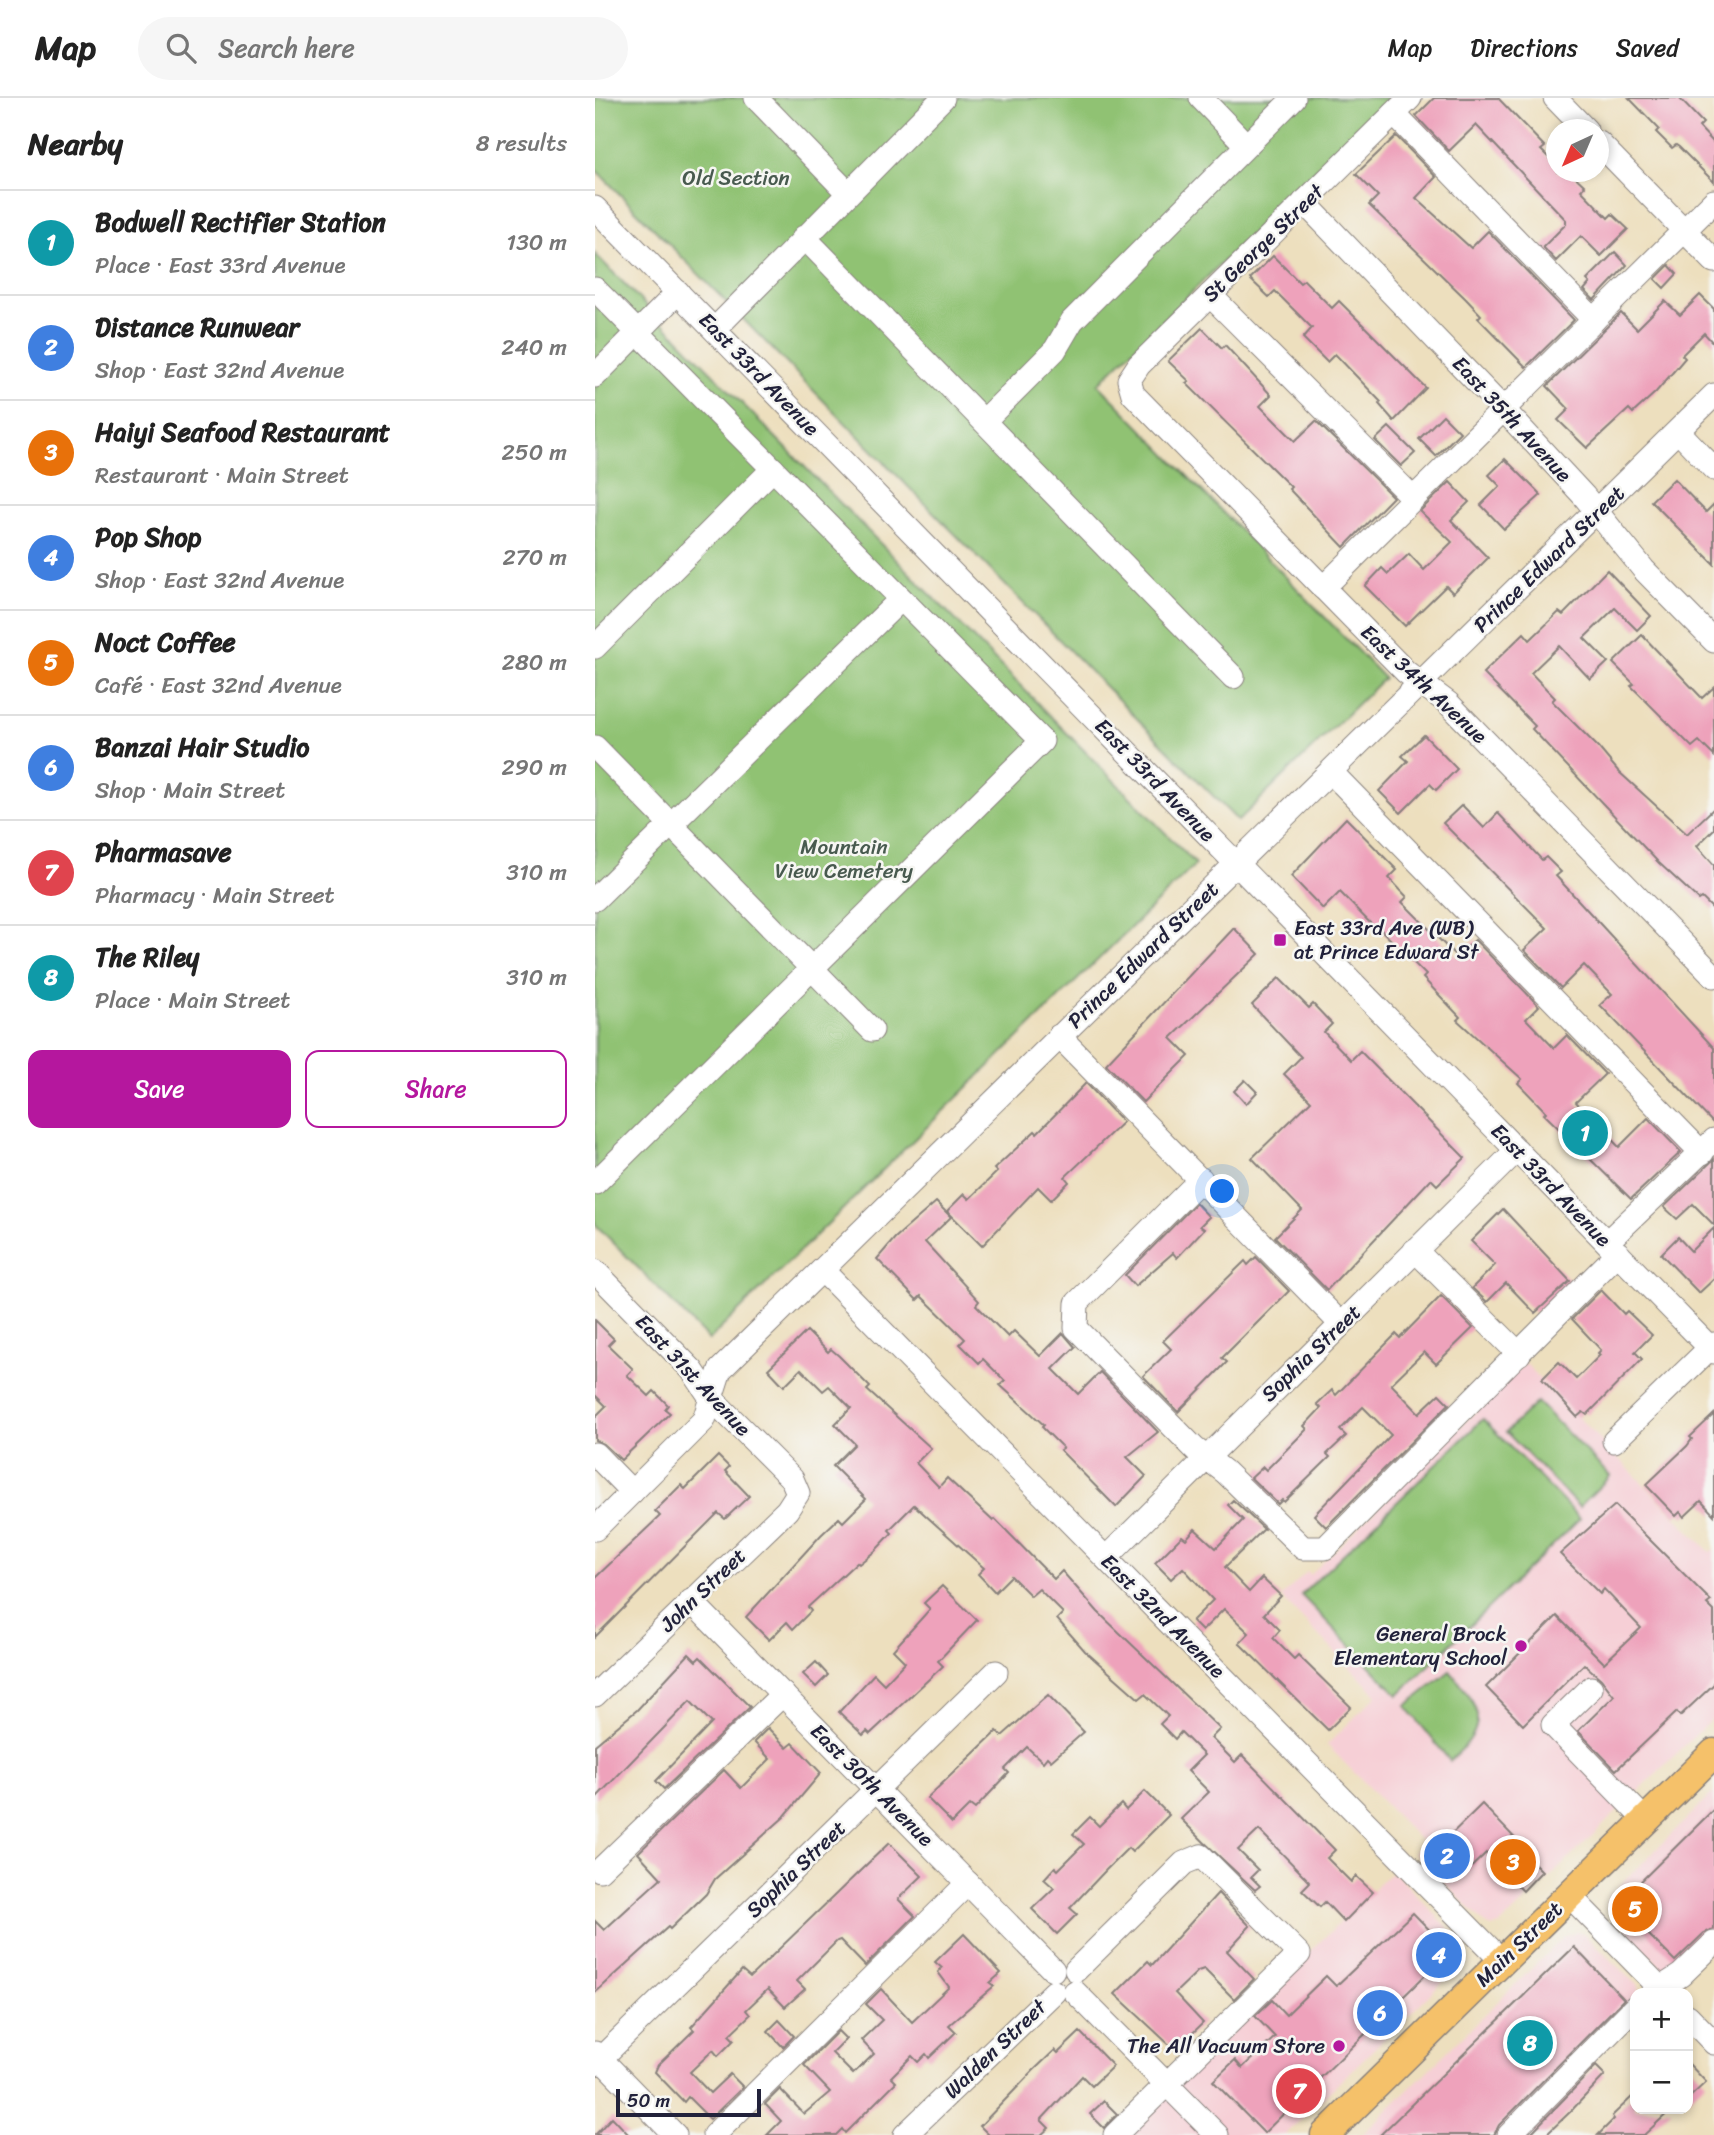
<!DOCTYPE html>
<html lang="en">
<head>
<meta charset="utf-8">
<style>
	body { margin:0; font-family:Sriracha,sans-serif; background:#f6f6f6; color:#222 }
	.controls { position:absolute; right:21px; bottom:21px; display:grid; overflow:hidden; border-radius:14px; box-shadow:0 4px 10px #0003 }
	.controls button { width:63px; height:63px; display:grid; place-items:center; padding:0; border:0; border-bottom:2px solid #e0e0e0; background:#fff; color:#222; font:35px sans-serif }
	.compass { position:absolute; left:951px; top:21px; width:63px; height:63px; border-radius:50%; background:#fff; box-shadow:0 4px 10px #0003; rotate:224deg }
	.scale { position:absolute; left:21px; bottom:18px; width:145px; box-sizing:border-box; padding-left:7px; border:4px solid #22223b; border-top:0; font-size:19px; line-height:24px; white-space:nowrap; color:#22223b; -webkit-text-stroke:5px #f6f6f2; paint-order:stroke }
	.you { position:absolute; left:628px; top:1094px; width:24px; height:24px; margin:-18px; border:5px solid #fff; border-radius:50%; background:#1a73e8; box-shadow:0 0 0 10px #1a73e833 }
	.badge { display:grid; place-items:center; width:46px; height:46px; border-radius:50%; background:#b5179e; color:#fff; font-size:23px; font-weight:700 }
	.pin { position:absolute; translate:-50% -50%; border:4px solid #fff; box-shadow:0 2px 7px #0006 }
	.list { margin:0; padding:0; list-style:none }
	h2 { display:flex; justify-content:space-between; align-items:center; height:91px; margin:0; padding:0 28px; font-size:30px }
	h2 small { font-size:23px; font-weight:400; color:#767676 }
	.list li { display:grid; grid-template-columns:46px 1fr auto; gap:21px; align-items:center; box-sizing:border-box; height:105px; padding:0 28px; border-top:2px solid #e0e0e0 }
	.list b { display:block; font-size:26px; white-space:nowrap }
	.list p { margin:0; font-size:23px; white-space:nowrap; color:#767676 }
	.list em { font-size:23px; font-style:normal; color:#767676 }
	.actions { display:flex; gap:14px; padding:21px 28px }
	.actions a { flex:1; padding:16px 0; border:2px solid #b5179e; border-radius:14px; text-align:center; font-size:24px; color:#b5179e }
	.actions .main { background:#b5179e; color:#fff }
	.icon { flex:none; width:38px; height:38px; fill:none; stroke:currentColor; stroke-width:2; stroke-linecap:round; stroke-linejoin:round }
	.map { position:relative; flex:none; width:1119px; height:2037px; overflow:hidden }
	header { display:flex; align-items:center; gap:42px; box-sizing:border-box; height:98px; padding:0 35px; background:#fff; border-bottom:2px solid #e0e0e0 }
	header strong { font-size:33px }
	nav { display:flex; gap:38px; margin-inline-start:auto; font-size:24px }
	.search { width:490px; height:63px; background:#f6f6f6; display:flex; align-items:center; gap:18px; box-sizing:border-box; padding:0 24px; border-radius:38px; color:#767676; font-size:26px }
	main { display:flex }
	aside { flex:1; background:#fff }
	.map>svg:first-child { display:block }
</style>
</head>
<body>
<header>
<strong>Map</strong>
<div class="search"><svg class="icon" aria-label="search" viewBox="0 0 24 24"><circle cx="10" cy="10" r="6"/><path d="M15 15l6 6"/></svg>Search here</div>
<nav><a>Map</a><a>Directions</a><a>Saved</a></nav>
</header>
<main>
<aside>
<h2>Nearby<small>8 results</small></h2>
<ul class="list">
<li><span class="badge" style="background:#0f9aa8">1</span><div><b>Bodwell Rectifier Station</b><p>Place · East 33rd Avenue</p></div><em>130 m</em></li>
<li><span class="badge" style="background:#3f7fe0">2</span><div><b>Distance Runwear</b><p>Shop · East 32nd Avenue</p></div><em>240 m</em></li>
<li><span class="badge" style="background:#e8710a">3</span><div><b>Haiyi Seafood Restaurant</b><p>Restaurant · Main Street</p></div><em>250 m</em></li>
<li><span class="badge" style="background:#3f7fe0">4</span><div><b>Pop Shop</b><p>Shop · East 32nd Avenue</p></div><em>270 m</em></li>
<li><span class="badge" style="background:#e8710a">5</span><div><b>Noct Coffee</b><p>Café · East 32nd Avenue</p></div><em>280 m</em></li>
<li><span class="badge" style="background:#3f7fe0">6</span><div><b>Banzai Hair Studio</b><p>Shop · Main Street</p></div><em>290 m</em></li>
<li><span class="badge" style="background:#e0444e">7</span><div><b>Pharmasave</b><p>Pharmacy · Main Street</p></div><em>310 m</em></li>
<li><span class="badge" style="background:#0f9aa8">8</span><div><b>The Riley</b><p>Place · Main Street</p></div><em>310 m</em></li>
</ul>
<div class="actions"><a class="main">Save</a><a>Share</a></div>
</aside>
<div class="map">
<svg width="1119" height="2037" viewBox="0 0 1119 2037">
	<rect width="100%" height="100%" fill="#f6f6f2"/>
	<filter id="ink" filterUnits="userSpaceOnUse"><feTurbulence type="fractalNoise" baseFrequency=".0143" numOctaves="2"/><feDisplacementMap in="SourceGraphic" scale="14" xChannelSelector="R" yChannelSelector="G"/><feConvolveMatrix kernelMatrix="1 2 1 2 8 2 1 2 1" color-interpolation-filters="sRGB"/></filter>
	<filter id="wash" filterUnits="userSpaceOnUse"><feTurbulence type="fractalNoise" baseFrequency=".00686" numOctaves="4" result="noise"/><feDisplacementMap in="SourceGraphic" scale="28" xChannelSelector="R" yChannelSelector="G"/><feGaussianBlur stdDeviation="1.57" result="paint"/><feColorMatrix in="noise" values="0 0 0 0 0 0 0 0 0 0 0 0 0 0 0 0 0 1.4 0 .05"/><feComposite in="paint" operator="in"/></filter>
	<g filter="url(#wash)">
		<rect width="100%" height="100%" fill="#eddfbe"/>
		<g fill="#f6cfd6">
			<polygon points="930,1265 1115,1454 1119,1451 1119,1619 957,1777 905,1827 897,1829 890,1826 819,1754 828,1745 732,1647 782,1597 686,1499 712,1474 715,1477"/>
			<polygon points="1119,1694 1119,1836 1073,1877 1016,1815 1012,1810 1013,1799"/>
			<polygon points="798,1773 866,1843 871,1857 865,1867 690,2037 526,2037"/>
			<polygon points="982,1834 988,1835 1044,1889 1040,1905 909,2037 767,2037 969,1839"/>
		</g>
		<g fill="#90c273" stroke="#597257" stroke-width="2">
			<polygon points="0,0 795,0 503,286 789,580 643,723 0,71"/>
			<polygon points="0,156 601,766 114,1242 0,1126"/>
			<polygon points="942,1304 1015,1378 984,1409 911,1334"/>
			<polygon points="888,1321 985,1421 803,1597 706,1497"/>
			<path d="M855,1573C887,1611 895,1627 855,1663L811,1608Z"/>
		</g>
		<g id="blocks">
			<g fill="#eea2bb">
				<polygon points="839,0 903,0 950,49 946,52 962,68 962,74 975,74 990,88 986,92 1013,120 1017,116 1033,131 1006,158 986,138 961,163 948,149 971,126 971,122 881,27 854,53 821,18"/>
				<polygon points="1034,0 1084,0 1108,25 1104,29 1119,45 1119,84 1084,49 1081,47 1077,50 1061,34 1064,31"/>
				<polygon points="801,38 841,79 821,100 876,150 893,133 979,222 931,269 883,220 886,217 871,201 774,107 783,98 761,76"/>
				<polygon points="1020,154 1032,167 999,202 989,192 995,185 992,182"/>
				<polygon points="678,158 705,185 709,182 737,210 744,203 831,290 799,323 784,306 786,304 740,256 732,264 708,240 717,230 680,193 674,199 655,181"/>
				<polygon points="1074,167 1082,176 1069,190 1060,181"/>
				<polygon points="1105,197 1119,211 1119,246 1109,235 1087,257 1090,260 1061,294 1038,315 1034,311 992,350 963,322 974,311 952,288 1026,215 1042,231 1070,203 1085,217"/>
				<polygon points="607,230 627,250 630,247 676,297 665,308 700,343 721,323 798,399 749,449 694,391 696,389 591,285 594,283 573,263"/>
				<polygon points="848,317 865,334 841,358 824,341"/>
				<polygon points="794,329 820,355 806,368 780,342"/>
				<polygon points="910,361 946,397 909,431 886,407 905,388 894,377"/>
				<polygon points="1079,381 1111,414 1119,406 1119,466 1056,403"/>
				<polygon points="855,384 874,404 856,422 893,460 858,495 851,488 810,528 770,488 787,470 793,476 814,456 829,472 857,444 825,413"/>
				<polygon points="1012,472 1056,518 1042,532 1020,510 989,540 1013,564 995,581 964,548 936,575 960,600 957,603 1003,649 1023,673 1092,736 1119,710 1119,731 1102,748 1119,767 1119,812 1107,800 1104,802 1064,765 937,631 940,628 888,575 929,535 935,542 964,514 968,517"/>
				<polygon points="1047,537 1107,600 1119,589 1119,658 1104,643 1097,649 1036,588 1039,586 1018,565"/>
				<polygon points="829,637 862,671 841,692 835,686 806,715 784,693 813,663 807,658"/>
				<polygon points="867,707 889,730 903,715 947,762 951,759 966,774 961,778 1119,950 1119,1026 1005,907 1017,896 989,867 966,890 929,852 952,830 848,725"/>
				<polygon points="751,720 802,772 794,780 812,799 807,804 862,859 880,842 944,908 931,921 959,950 972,937 1010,976 981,1004 1024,1049 1053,1020 1086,1054 1036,1101 949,1016 951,1014 923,985 927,981 862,922 865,919 828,880 831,877 782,828 780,830 745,794 728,811 696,778"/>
				<polygon points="639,830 664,856 576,940 594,958 548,1004 511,966"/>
				<polygon points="684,880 714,910 718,906 737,926 729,934 756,962 765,953 870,1060 842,1087 836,1081 732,1192 680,1139 707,1112 657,1060 716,1003 689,976 706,959 657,907"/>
				<polygon points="650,982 662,994 651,1006 639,993"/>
				<polygon points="491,985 528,1024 470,1079 474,1084 456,1102 443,1089 387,1148 352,1113 369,1096 374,1101 402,1074 399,1071 440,1033 442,1035"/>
				<polygon points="1119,1061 1119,1127 1098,1106 1082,1121 1069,1109"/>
				<polygon points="341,1104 356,1119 330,1144 384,1203 381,1207 413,1239 419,1233 445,1258 468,1235 480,1249 458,1271 483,1296 505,1274 563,1334 532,1359 551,1378 521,1409 465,1352 468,1350 447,1329 449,1327 405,1287 410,1283 388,1261 384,1265 365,1246 370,1241 326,1198 322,1202 282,1161 300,1140"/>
				<polygon points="601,1105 614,1119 605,1128 609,1131 582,1160 578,1155 540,1188 530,1177"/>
				<polygon points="908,1111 975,1183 940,1215 911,1185 892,1204 877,1190 900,1167 876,1143"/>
				<polygon points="1119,1130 1119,1181 1104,1195 1066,1156 1083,1139 1096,1153"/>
				<polygon points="661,1159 694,1193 627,1260 632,1264 583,1314 548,1278 576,1251 568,1243 650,1163 653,1167"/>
				<polygon points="1006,1192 1029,1216 1032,1213 1057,1237 1040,1254 1047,1261 992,1317 988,1314 982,1319 947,1281 964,1264 981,1281 1005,1257 1003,1255 1006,1252 977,1221"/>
				<polygon points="846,1198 878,1230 841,1266 829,1254 796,1286 824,1315 844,1296 854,1306 731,1429 719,1417 796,1337 768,1309 745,1332 751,1338 732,1356 735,1359 689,1404 687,1402 683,1406 656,1380 668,1369 671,1372 712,1331 709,1328 726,1310 722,1306 737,1292 741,1297 801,1236 805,1240"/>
				<polygon points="0,1222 19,1241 13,1247 38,1271 32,1277 54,1298 59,1293 73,1307 70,1311 75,1315 26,1362 9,1346 0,1342 0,1319 11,1308 0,1297"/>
				<polygon points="212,1233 233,1254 236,1251 244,1258 275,1289 272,1292 336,1350 321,1365 344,1389 352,1380 398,1423 400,1421 459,1481 467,1473 503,1514 625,1631 616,1640 640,1664 647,1657 740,1752 732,1760 756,1784 761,1778 778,1794 749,1824 730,1804 725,1809 707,1792 715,1784 664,1732 643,1752 663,1772 656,1779 665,1788 660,1792 609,1744 586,1721 614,1694 593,1673 609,1657 586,1634 580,1641 565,1626 573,1618 550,1596 544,1601 490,1553 462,1521 468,1515 444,1491 436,1498 416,1478 400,1494 383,1476 389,1470 319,1407 294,1432 297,1435 280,1453 264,1466 262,1464 213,1509 216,1513 198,1531 192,1524 174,1542 151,1519 226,1437 244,1420 248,1424 271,1401 238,1368 260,1346 240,1326 256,1310 234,1288 228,1293 206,1271 189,1288 173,1271"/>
				<polygon points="1119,1316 1119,1417 1106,1403 1089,1419 1085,1414 1081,1418 1051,1387 1092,1348 1097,1341 1095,1339"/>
				<polygon points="123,1358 134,1369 130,1373 154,1398 130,1421 123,1415 0,1539 0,1480 65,1418 60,1413 86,1387 90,1391"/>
				<polygon points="638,1402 669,1431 630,1469 654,1494 667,1480 686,1498 669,1516 685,1532 678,1540 699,1561 703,1557 756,1609 733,1632 644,1545 654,1535 629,1511 607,1533 597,1523 618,1502 588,1470 576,1481 560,1465 587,1438 591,1441 600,1431 621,1450 648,1422 633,1407"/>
				<polygon points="1020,1407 1116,1503 1112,1506 1119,1513 1119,1586 1085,1618 1082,1614 1021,1672 983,1633 1019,1598 1006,1581 989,1566 928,1627 891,1589 962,1518 1009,1565 1046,1530 1009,1491 1005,1496 965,1456"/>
				<polygon points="347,1488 382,1522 343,1563 348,1568 275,1636 272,1633 268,1637 244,1614 279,1576 289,1586 310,1564 298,1552 335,1511 329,1505"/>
				<polygon points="94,1556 101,1563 105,1559 155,1609 69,1691 61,1683 117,1625 95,1603 0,1701 0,1647 42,1612"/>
				<polygon points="221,1564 233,1577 221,1589 208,1576"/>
				<polygon points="453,1597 489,1634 456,1663 452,1659 448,1664 432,1649 410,1671 414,1675 396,1694 380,1711 375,1707 357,1725 332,1700 402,1633 407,1638"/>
				<polygon points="173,1630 192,1650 198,1645 226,1675 189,1719 120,1781 111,1796 75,1831 73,1829 0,1895 0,1823 9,1832 66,1780 43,1755 129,1672 146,1690 175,1661 159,1644"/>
				<polygon points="550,1693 574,1717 537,1754 533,1750 511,1772 475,1810 482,1816 462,1836 437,1811 459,1790 449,1781 460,1769 463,1772 489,1746 478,1736 495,1719 504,1728 526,1706 531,1712"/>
				<polygon points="887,1706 937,1758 935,1761 947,1773 928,1793 891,1755 865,1780 839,1753"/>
				<polygon points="1119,1711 1119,1831 1109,1835 1080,1863 1023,1806"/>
				<polygon points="294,1745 327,1778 303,1801 320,1818 270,1868 245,1842 242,1843 202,1883 210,1891 190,1909 173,1891 151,1912 155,1917 134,1937 139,1942 123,1958 118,1952 95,1974 115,1995 135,1976 148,1989 115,2021 93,1999 89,2004 60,1974 63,1967 99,1932 96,1929 147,1872 155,1879"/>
				<polygon points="623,1795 655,1828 632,1853 659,1881 639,1901 609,1871 603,1873 580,1895 608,1925 580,1952 520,1896 553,1863 557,1867"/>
				<polygon points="818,1815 855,1853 669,2035 618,1983 640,1962 647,1970 680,1939 660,1918 677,1902 691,1917 731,1878 741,1888"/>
				<polygon points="369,1836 406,1875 395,1885 399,1888 354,1927 361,1934 334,1960 331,1956 323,1964 317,1958 296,1979 301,1984 250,2035 247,2031 241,2037 172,2037 186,2023 170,2006 185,1991 209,2016 235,1994 209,1967 243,1933 251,1941 237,1955 258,1976 279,1956 266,1942 287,1922 271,1906 286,1891 317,1924 354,1889 343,1874 347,1870 340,1864"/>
				<polygon points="979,1849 1029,1901 904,2027 899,2037 785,2037"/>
				<polygon points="184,1922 199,1938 188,1949 173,1933"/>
				<polygon points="485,1934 518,1968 497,1988 487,1978 446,2022 454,2030 446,2037 394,2037 385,2028 438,1973 460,1952 463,1955"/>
				<polygon points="1093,1965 1111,1984 1093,2001"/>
				<polygon points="1001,1968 1010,1977 975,2014 951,2037 934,2037"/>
				<polygon points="1040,1996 1040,2011 1077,2011 1049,2037 1003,2037 1019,2021 1017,2018"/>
				<polygon points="509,2003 522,2016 509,2030 495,2016"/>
				<polygon points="17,2019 34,2037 0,2037"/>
			</g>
		</g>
	</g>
	<g filter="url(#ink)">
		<use href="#blocks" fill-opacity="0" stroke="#88807c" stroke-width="2"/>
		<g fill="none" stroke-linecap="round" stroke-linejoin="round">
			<defs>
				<g id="minor">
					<polyline points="161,0 253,95"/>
					<polyline points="606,0 651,47"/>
					<polyline points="815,0 544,267 534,282 538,296 811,574 853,605 1119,878"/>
					<polyline points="960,0 991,32"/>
					<polyline points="799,16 999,222"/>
					<polyline points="1004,45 1119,163"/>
					<polyline points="709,104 908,311 989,398 1049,472 1119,543"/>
					<polyline points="0,110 1119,1254"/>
					<polyline points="209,139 638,579"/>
					<polyline points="0,191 447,643 0,1085"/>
					<polyline points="615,197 818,400"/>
					<polyline points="120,231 348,0"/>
					<polyline points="0,278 83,194"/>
					<polyline points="389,323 460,252 477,223 699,0"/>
					<polyline points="1083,333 1119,371"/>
					<polyline points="728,490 1119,103"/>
					<polyline points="0,549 178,371"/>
					<polyline points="0,649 277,932"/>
					<polyline points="736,674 1107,1055"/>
					<polyline points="0,801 306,501"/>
					<polyline points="464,938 746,1226"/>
					<polyline points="606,1081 482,1205 481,1230 600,1351 630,1374 708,1450 730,1450 1023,1155"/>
					<polyline points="1012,1144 1119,1042"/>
					<polyline points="820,1152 924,1256"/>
					<polyline points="0,1173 97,1272 116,1300 197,1381 203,1395 192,1412 0,1597"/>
					<polyline points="228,1173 907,1863"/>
					<polyline points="1019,1343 1119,1246"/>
					<polyline points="0,1356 37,1394"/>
					<polyline points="0,1431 109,1322 125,1272 1119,297"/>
					<polyline points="511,1460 922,1052"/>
					<polyline points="96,1503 458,1872"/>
					<polyline points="996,1590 958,1627 1051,1723"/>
					<polyline points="5,1772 188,1596"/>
					<polyline points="974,1797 1070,1895"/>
					<polyline points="481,1872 589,1765 606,1758 704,1856 520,2037"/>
					<polyline points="480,1894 622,2037"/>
					<polyline points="1058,1895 1086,1877 1119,1845"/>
					<polyline points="1093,1918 1119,1945"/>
					<polyline points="0,1955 80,2037"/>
					<polyline points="0,1966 401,1574"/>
					<polyline points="119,2037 373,1785"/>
					<polyline points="310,2037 459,1894"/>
					<polyline points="914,2037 1040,1909"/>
				</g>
				<polyline id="major" points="730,2037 1119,1655"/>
			</defs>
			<use href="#minor" stroke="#88807c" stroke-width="25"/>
			<use href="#major" stroke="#88807c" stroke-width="31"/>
			<use href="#minor" stroke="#fff" stroke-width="23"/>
			<use href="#major" stroke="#f5c16b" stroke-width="28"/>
		</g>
	</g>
	<g fill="#b5179e" stroke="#f6f6f2" stroke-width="2.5">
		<rect x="678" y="835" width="14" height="14" rx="3.5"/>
		<circle cx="926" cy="1548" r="7"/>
		<circle cx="744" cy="1948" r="7"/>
	</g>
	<g text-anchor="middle" stroke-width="5" stroke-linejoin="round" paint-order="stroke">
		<g font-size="21" fill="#485a4f" stroke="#f6f6f2">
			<text x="141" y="87">Old Section</text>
			<text x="249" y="756">Mountain<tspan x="249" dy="24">View Cemetery</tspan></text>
		</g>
		<g font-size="21" fill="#22223b" stroke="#f6f6f2">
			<text transform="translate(668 145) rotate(-44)" y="7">St George Street</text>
			<text transform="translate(164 276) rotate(46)" y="7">East 33rd Avenue</text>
			<text transform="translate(917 321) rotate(47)" y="7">East 35th Avenue</text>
			<text transform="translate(954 461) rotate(-44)" y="7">Prince Edward Street</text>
			<text transform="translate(829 586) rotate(43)" y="7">East 34th Avenue</text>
			<text transform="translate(560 682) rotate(46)" y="7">East 33rd Avenue</text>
			<text transform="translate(548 857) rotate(-44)" y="7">Prince Edward Street</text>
			<text transform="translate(956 1087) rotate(46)" y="7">East 33rd Avenue</text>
			<text transform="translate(716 1255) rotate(-44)" y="7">Sophia Street</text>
			<text transform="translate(98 1277) rotate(47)" y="7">East 31st Avenue</text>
			<text transform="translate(108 1492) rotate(-44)" y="7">John Street</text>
			<text transform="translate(568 1518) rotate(45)" y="7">East 32nd Avenue</text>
			<text transform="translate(277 1687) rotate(45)" y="7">East 30th Avenue</text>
			<text transform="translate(201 1771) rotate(-44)" y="7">Sophia Street</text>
			<text transform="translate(924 1846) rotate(-44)" y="7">Main Street</text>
			<text transform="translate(400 1951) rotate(-44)" y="7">Walden Street</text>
		</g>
		<g font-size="21" fill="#22223b" stroke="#f6f6f2" text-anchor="end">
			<text x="699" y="837" text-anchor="start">East 33rd Ave (WB)<tspan x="699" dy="24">at Prince Edward St</tspan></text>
			<text x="912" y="1543">General Brock<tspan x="912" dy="24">Elementary School</tspan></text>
			<text x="730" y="1955">The All Vacuum Store</text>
		</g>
	</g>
</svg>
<div class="controls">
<button>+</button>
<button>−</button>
</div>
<svg class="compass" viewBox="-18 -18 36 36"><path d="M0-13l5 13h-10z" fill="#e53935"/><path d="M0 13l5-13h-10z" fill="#767676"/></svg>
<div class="scale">50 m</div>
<div class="you"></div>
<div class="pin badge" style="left:990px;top:1035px;background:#0f9aa8">1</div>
<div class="pin badge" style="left:852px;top:1758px;background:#3f7fe0">2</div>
<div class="pin badge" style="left:918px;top:1764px;background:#e8710a">3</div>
<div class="pin badge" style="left:844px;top:1857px;background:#3f7fe0">4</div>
<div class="pin badge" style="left:1040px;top:1811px;background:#e8710a">5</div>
<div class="pin badge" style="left:785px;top:1915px;background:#3f7fe0">6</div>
<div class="pin badge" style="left:704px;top:1993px;background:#e0444e">7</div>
<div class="pin badge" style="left:935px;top:1945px;background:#0f9aa8">8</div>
</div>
</main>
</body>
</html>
